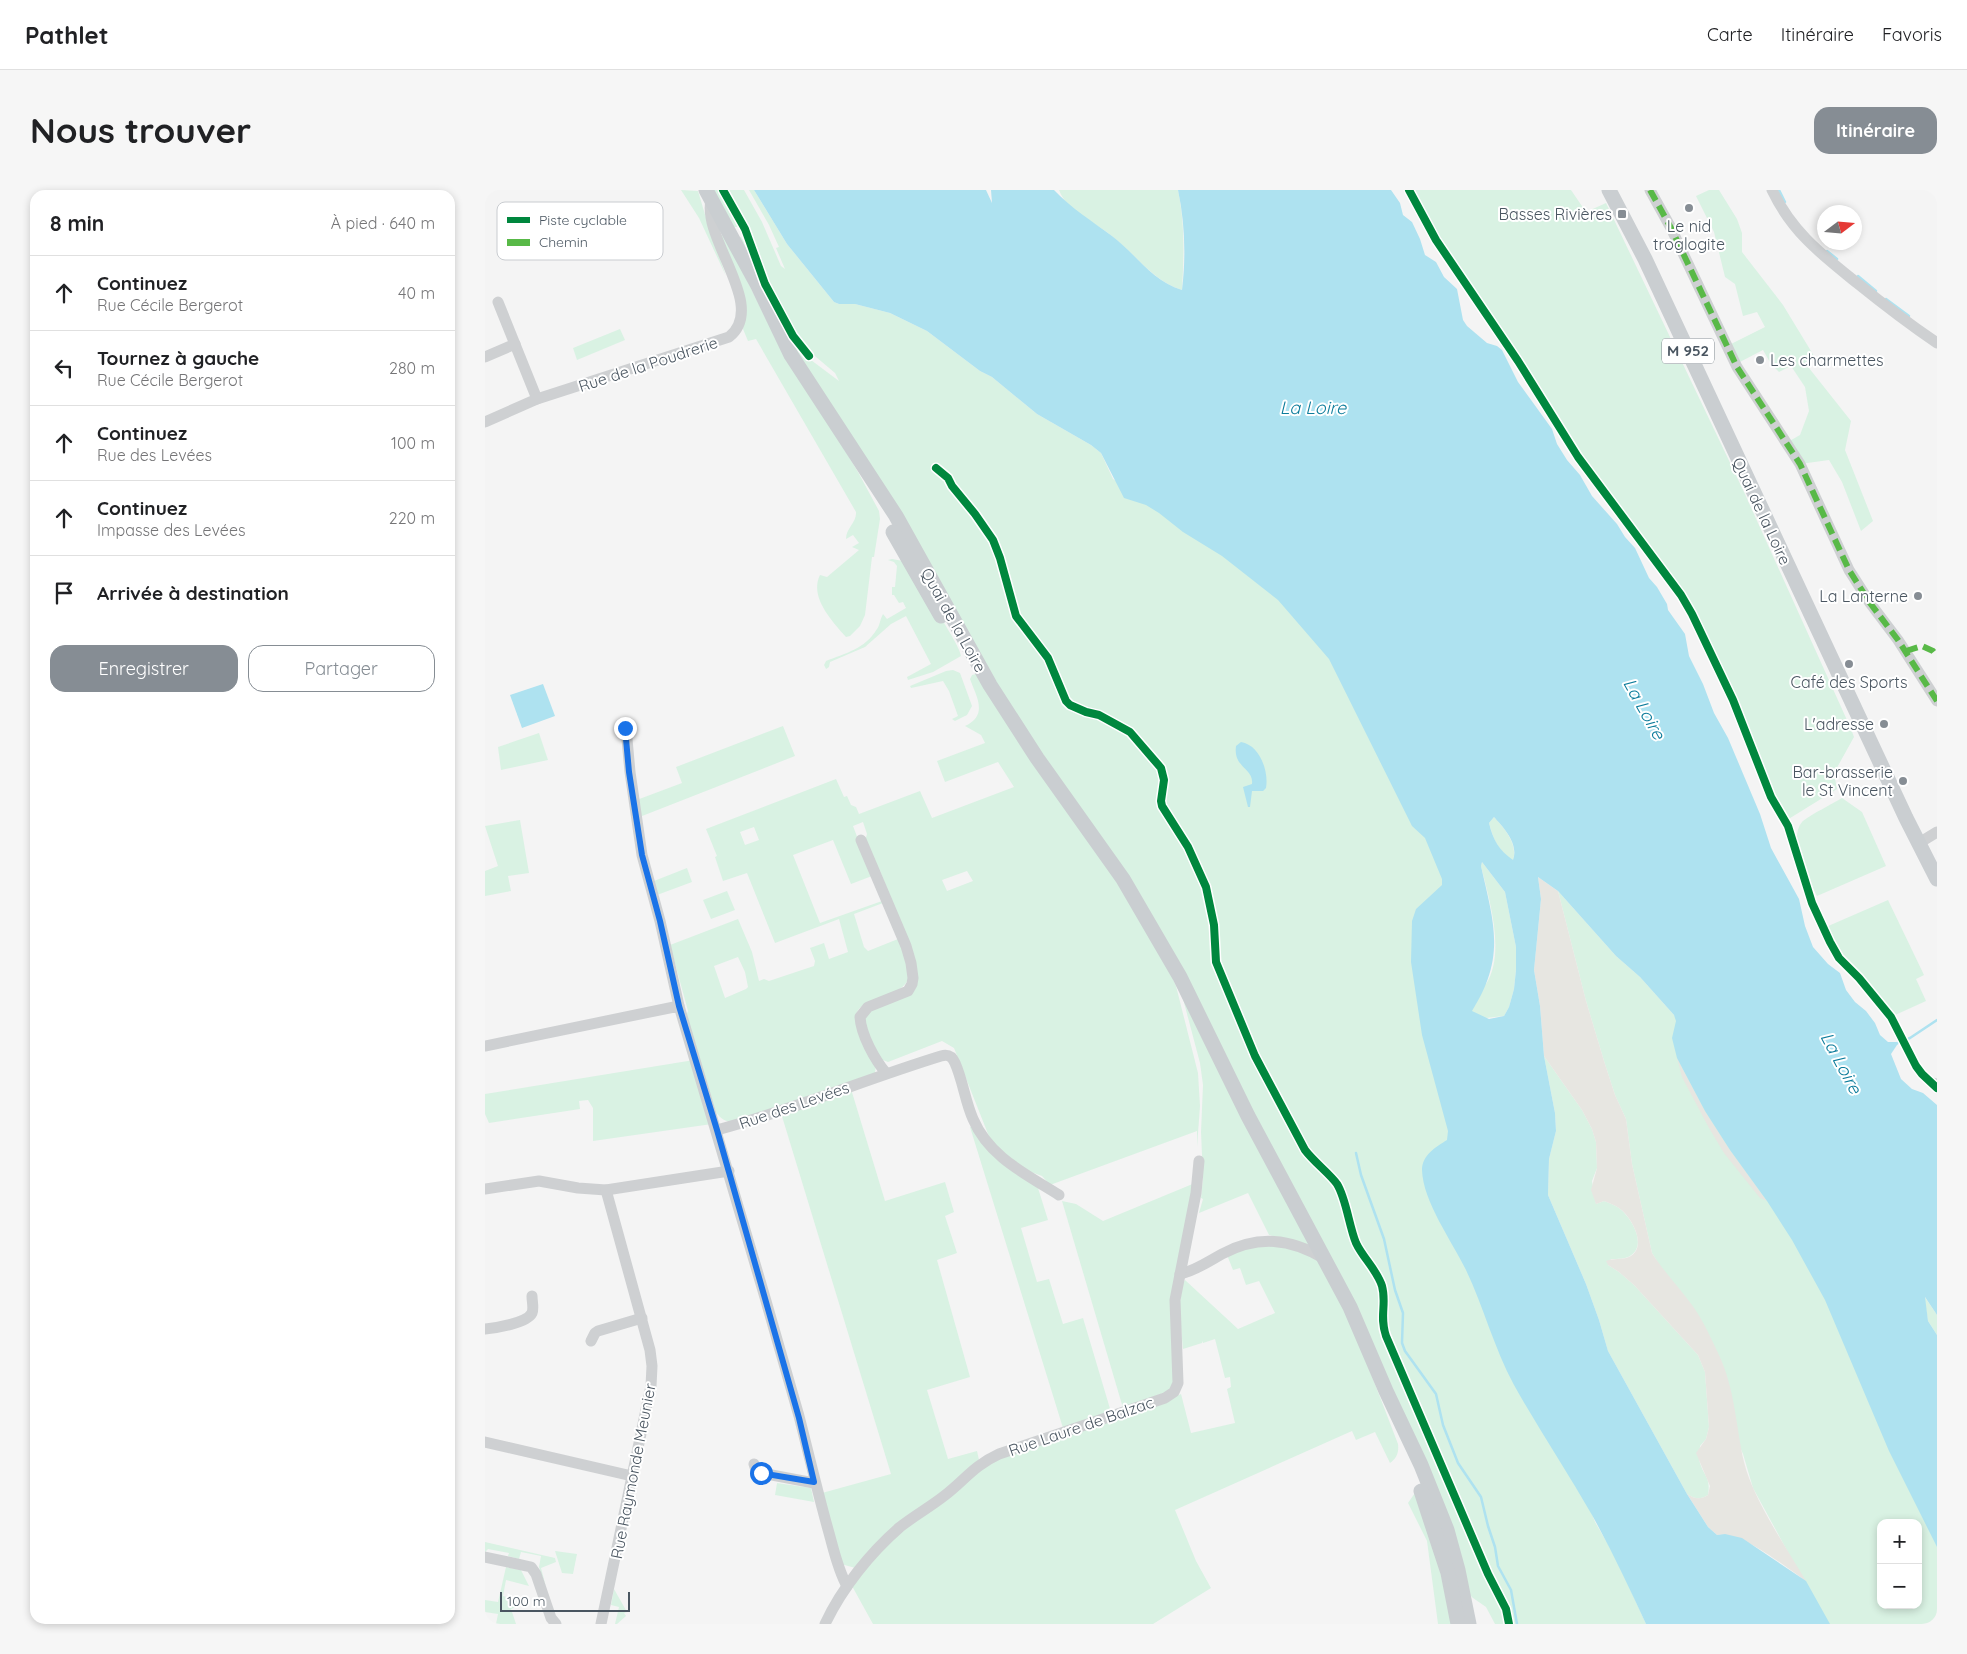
<!DOCTYPE html>
<html lang="fr">
<head>
<meta charset="utf-8">
<style>
	body { margin:0; font-family:Quicksand,sans-serif; background:#f6f6f6; color:#202124 }
	.controls { position:absolute; right:15px; bottom:15px; display:grid; overflow:hidden; border-radius:10px; box-shadow:0 2px 8px #0003 }
	.controls button { width:45px; height:45px; display:grid; place-items:center; padding:0; border:0; border-bottom:1px solid #e0e0e0; background:#fff; color:#202124; font:25px sans-serif }
	.compass { position:absolute; left:1332px; top:15px; width:45px; height:45px; border-radius:50%; background:#fff; box-shadow:0 2px 8px #0003; rotate:74deg }
	.scale { position:absolute; left:15px; bottom:12px; width:130px; box-sizing:border-box; padding-left:5px; border:2px solid #4a5661; border-top:0; font-size:14px; line-height:18px; white-space:nowrap; color:#4a5661; -webkit-text-stroke:4px #fff; paint-order:stroke }
	.stop { position:absolute; width:15px; height:15px; margin:-11px; border:4px solid #1a73e8; border-radius:50%; background:#fff }
	.stop.end { background:#1a73e8; border-color:#fff; box-shadow:0 1px 5px #0008 }
	.list { margin:0; padding:0; list-style:none }
	h2 { display:flex; justify-content:space-between; align-items:center; height:65px; margin:0; padding:0 20px; font-size:21px }
	h2 small { font-size:16px; font-weight:400; color:#757577 }
	.list li { display:grid; grid-template-columns:32px 1fr auto; gap:15px; align-items:center; box-sizing:border-box; height:75px; padding:0 20px; border-top:1px solid #e0e0e0 }
	.list b { display:block; font-size:19px; white-space:nowrap }
	.list p { margin:0; font-size:16px; white-space:nowrap; color:#757577 }
	.list em { font-size:16px; font-style:normal; color:#757577 }
	.actions { display:flex; gap:10px; padding:15px 20px }
	.actions a { flex:1; padding:11px 0; border:1px solid #868d94; border-radius:15px; text-align:center; font-size:18px; color:#868d94 }
	.actions .main { background:#868d94; color:#fff }
	.icon { flex:none; width:28px; height:28px; fill:none; stroke:currentColor; stroke-width:2; stroke-linecap:round; stroke-linejoin:round }
	.map { position:relative; flex:none; width:1452px; height:1434px; overflow:hidden; border-radius:15px }
	header { display:flex; align-items:center; gap:30px; box-sizing:border-box; height:70px; padding:0 25px; background:#fff; border-bottom:1px solid #e0e0e0 }
	header strong { font-size:24px }
	nav { display:flex; gap:28px; margin-inline-start:auto; font-size:18px }
	.intro { display:flex; align-items:center; justify-content:space-between; box-sizing:border-box; height:120px; padding:0 30px }
	h1 { margin:0; font-size:35px }
	.button { padding:12px 22px; border-radius:15px; background:#868d94; color:#fff; font-size:18px; font-weight:700 }
	main { display:flex; gap:30px; padding:0 30px }
	aside { flex:1; background:#fff; border-radius:15px; box-shadow:0 2px 8px #0003 }
	.map>svg:first-child { display:block }
</style>
</head>
<body>
<header>
<strong>Pathlet</strong>
<nav><a>Carte</a><a>Itinéraire</a><a>Favoris</a></nav>
</header>
<div class="intro"><h1>Nous trouver</h1><a class="button">Itinéraire</a></div>
<main>
<aside>
<h2>8 min<small>À pied · 640 m</small></h2>
<ul class="list">
<li><svg class="icon" aria-label="ahead" viewBox="0 0 24 24"><path d="M12 20V5M6 11l6-6 6 6"/></svg><div><b>Continuez</b><p>Rue Cécile Bergerot</p></div><em>40 m</em></li>
<li><svg class="icon" aria-label="left" viewBox="0 0 24 24"><path d="M17 20v-9H6M10 6l-5 5 5 5"/></svg><div><b>Tournez à gauche</b><p>Rue Cécile Bergerot</p></div><em>280 m</em></li>
<li><svg class="icon" aria-label="ahead" viewBox="0 0 24 24"><path d="M12 20V5M6 11l6-6 6 6"/></svg><div><b>Continuez</b><p>Rue des Levées</p></div><em>100 m</em></li>
<li><svg class="icon" aria-label="ahead" viewBox="0 0 24 24"><path d="M12 20V5M6 11l6-6 6 6"/></svg><div><b>Continuez</b><p>Impasse des Levées</p></div><em>220 m</em></li>
<li><svg class="icon" aria-label="arrive" viewBox="0 0 24 24"><path d="M6 21V4h12l-3 4 3 4H6"/></svg><div><b>Arrivée à destination</b></div></li>
</ul>
<div class="actions"><a class="main">Enregistrer</a><a>Partager</a></div>
</aside>
<div class="map">
<svg width="1452" height="1434" viewBox="0 0 1452 1434">
	<rect width="100%" height="100%" fill="#f4f4f4"/>
	<g fill="#d9f2e3" fill-rule="evenodd">
		<polygon points="196,0 213,1 224,38 241,86 214,28"/>
		<polygon points="226,0 237,0 252,27 253,37 248,37"/>
		<path d="M240,0H259L277,32L296,76L300,79L291,58L294,57L284,35L264,0H269L302,54L349,112L354,114H370L405,123L442,141L495,181L507,187L552,224L606,255L616,263L628,289L715,344L750,357L828,430L942,531L969,573L989,627L1000,735L1001,794C1021,763 1004,709 996,676L997,672L1020,702L1031,757V780L1029,799L1024,817L1019,826L1001,828L1002,903L1006,983L1011,1048L1019,1082L1030,1119L1110,1332L1131,1368L1161,1434H1010L1001,1417L988,1408L983,1403L971,1360L951,1306L879,1136L844,1065L759,910L692,773L646,695L614,647L562,577L533,532L475,434L421,336L315,171L289,123L254,50V47H256L260,53L278,96L314,161L354,191L350,183L324,161L300,123L280,88L263,40ZM896,1128L898,1136L1004,1385L1010,1402L902,1150L896,1133Z"/>
		<path d="M574,0H693C700,34 699,66 697,100C668,91 651,65 628,47C611,32 582,22 574,0Z"/>
		<polygon points="929,0 1086,0 1101,22 1121,13 1259,302 1366,539 1369,547 1349,583 1352,599 1302,630 1293,618 1242,488 1204,412 1098,269 972,79"/>
		<polygon points="1224,0 1234,0 1252,29 1257,43 1257,62 1298,115 1329,166 1320,173 1366,231 1360,260 1388,331 1376,341 1357,292 1344,270 1315,274 1301,253 1315,245 1324,221 1320,197 1306,176 1294,182 1286,174 1278,160 1251,174 1242,156 1280,137 1272,122 1258,126 1250,94 1240,87 1229,42 1211,6"/>
		<path d="M236,45L240,46L283,133L373,282L394,321L395,329L389,367H387L380,425L375,436L365,446L361,447C347,431 324,407 335,385L342,387L374,360L367,357L374,353L368,345L361,349C361,338 372,332 371,322L271,149L263,151L258,139L260,125Z"/>
		<polygon points="135,139 140,150 92,170 88,158"/>
		<path d="M407,369L418,371C428,385 476,455 476,466L448,482L423,490L422,487L446,474L421,426L406,434L380,457L345,472L344,477L341,479L339,475L341,471C361,463 380,459 392,439C395,435 395,429 398,424L402,429L421,418L418,412L414,413L409,405H407V397H410L412,376L409,372L403,370Z"/>
		<polygon points="468,480 475,483 487,516 482,525 470,531 467,529 473,526 464,501 458,491 426,498 425,496 461,481"/>
		<path d="M491,484L495,487L536,556L626,681L683,777L691,796L713,883L715,916L712,957V941L565,995L557,986L535,978L524,971L507,954L469,858L457,851L403,872L393,868L381,843L377,826L386,817L424,803L430,793L429,766L395,681L392,683L380,655V651L382,644L378,632L368,636L387,686L366,694L348,650L308,665L335,733L397,711L398,713L369,724L379,757L383,761L413,749C418,760 427,774 424,786C419,811 370,804 371,829C372,843 384,862 391,875L390,883L252,932C243,933 236,930 231,922L201,826L203,821L185,755L253,729L267,762L274,791L279,789L284,791L329,776L330,771L325,758L339,753L344,769L363,762L354,729L290,753L262,683L238,691L230,667L232,666L221,639L351,589L359,607L362,606L366,615L371,617L374,624L435,601L447,628L529,597L513,572L460,592L452,571L500,553L496,545L480,536C504,525 491,506 485,489L487,485ZM269,637L274,650L260,655L255,642ZM482,681L488,691L462,701L457,690ZM253,767L260,782L263,797L261,799L240,808L229,776Z"/>
		<polygon points="298,536 310,566 152,628 149,611 197,593 191,577"/>
		<polygon points="54,543 63,570 16,580 13,557"/>
		<path d="M1357,608L1377,622L1401,676L1332,706C1324,689 1302,650 1317,632C1323,626 1349,613 1357,608Z"/>
		<path d="M1009,627C1020,639 1033,654 1028,671C1013,659 1009,652 1004,633Z"/>
		<polygon points="35,630 44,683 23,686 26,701 0,706 0,681 13,676 0,636"/>
		<polygon points="202,678 207,692 172,705 169,691"/>
		<polygon points="242,701 250,720 226,729 218,710"/>
		<path d="M1073,701L1131,766L1155,787L1189,825L1452,1234V1434H1342L1268,1298L1258,1264L1175,1076L1167,1063L1147,974L1141,929L1130,905L1119,871L1101,811ZM1396,1333H1433V1415H1396Z"/>
		<polygon points="1403,710 1439,785 1431,789 1441,811 1408,826 1386,797 1355,767 1341,737"/>
		<polygon points="697,805 828,1056 784,1045 763,1003 714,1023 718,1009 716,1008 718,988 716,942 718,895 715,873"/>
		<path d="M1059,866L1097,920L1107,939L1111,952L1112,978L1107,991L1111,1014L1119,1011C1124,1013 1130,1015 1134,1018C1146,1027 1163,1055 1145,1066C1140,1069 1132,1069 1126,1069L1123,1075L1134,1082L1149,1095L1213,1165L1220,1182L1224,1237L1221,1249L1215,1256C1215,1261 1213,1268 1215,1273C1219,1286 1226,1288 1223,1305C1215,1310 1210,1309 1202,1304L1123,1161L1114,1130L1101,1094L1063,1005L1064,969L1071,941L1070,923Z"/>
		<polygon points="209,870 227,934 108,951 108,918 103,910 94,911 95,919 4,933 0,924 0,904"/>
		<polygon points="366,899 400,1011 460,992 469,1022 460,1026 472,1063 452,1070 485,1187 442,1200 463,1269 492,1261 494,1270 374,1379 356,1374 337,1303 406,1284 296,923"/>
		<polygon points="485,937 487,937 553,998 563,1030 536,1038 552,1092 564,1089 578,1134 598,1128 626,1222 578,1238"/>
		<polygon points="710,993 697,1054 689,1194 684,1201 638,1218 577,1011 591,1014 618,1031"/>
		<path d="M787,1054L833,1067C865,1127 889,1191 913,1254C914,1262 912,1268 905,1273L890,1242L871,1250L867,1241L690,1320L711,1371L726,1398L668,1434H388L367,1396L390,1365L494,1276L668,1216L696,1204L706,1243L750,1233L742,1199L746,1197L745,1187L740,1188L730,1149L718,1153L717,1151V1153L698,1159L694,1118L698,1093L700,1090L753,1139L790,1123L774,1091L761,1095L755,1078L748,1080L742,1065L757,1059Z"/>
		<polygon points="1439,1106 1452,1125 1452,1145 1443,1131"/>
		<polygon points="292,1293 326,1298 329,1312 290,1305"/>
		<polygon points="932,1300 970,1434 953,1434 942,1351 923,1313"/>
		<polygon points="0,1352 70,1368 71,1372 56,1378 61,1397 54,1377 56,1366 36,1362 34,1369 23,1366 24,1363 3,1359 0,1362"/>
		<polygon points="70,1361 92,1364 88,1384 77,1383"/>
		<polygon points="21,1377 36,1380 44,1396 21,1390 18,1406 28,1409 31,1417 26,1419 31,1434 11,1434 13,1424 0,1422 0,1410 13,1412"/>
		<polygon points="129,1399 142,1422 139,1423 141,1426 132,1434 130,1434 134,1417 126,1415"/>
	</g>
	<g fill="#e7e6e1">
		<path d="M1053,687L1073,701L1101,811L1119,871L1130,905L1141,929L1147,974L1167,1063C1179,1082 1194,1097 1207,1115C1218,1130 1226,1148 1234,1165C1250,1199 1251,1237 1259,1272C1268,1309 1301,1357 1321,1391C1299,1376 1257,1341 1232,1345L1223,1337L1202,1304C1210,1309 1215,1310 1223,1305L1225,1296L1211,1263L1221,1249L1224,1237L1220,1182L1213,1165L1149,1095L1134,1082L1123,1075L1121,1071C1128,1068 1137,1070 1144,1067C1164,1057 1146,1026 1134,1018C1130,1015 1124,1013 1119,1011L1111,1014L1106,1000L1112,978L1111,952L1107,939L1097,920L1059,866L1055,816L1049,780L1056,709Z"/>
		<polygon points="1192,868 1220,921 1245,960 1282,1011 1275,1008 1239,963 1224,938 1197,887"/>
	</g>
	<g fill="#aee2f0" fill-rule="evenodd">
		<path d="M269,0H501L507,13L506,0H569C587,19 607,31 627,46C651,64 667,91 697,100C701,67 700,33 693,0H906L915,13L918,25L927,32L935,49L940,65L951,72L959,87L972,99L978,130L982,136L1002,153L1012,156L1017,160L1033,192L1067,239L1072,254L1082,270L1095,285L1107,306L1132,334L1140,347L1150,358L1164,388L1172,397L1182,414L1183,420L1200,444L1204,466L1218,494L1229,523L1243,548L1275,624L1286,658L1314,709L1320,736L1328,757L1343,774L1355,783L1361,800L1370,812L1381,821L1390,833L1395,845L1403,852H1414L1406,864L1416,889L1427,899L1438,903L1452,915V1125L1440,1107L1443,1131L1452,1145V1357L1404,1261L1340,1110L1307,1050L1282,1011L1245,960L1220,921L1192,868L1187,848L1191,831L1189,825L1155,787L1131,766L1073,701L1053,687L1056,709L1049,780L1055,816L1059,866L1070,923L1071,941L1064,969L1063,1005L1101,1094L1114,1130L1123,1161L1202,1304L1223,1337L1232,1345L1240,1344L1257,1348L1321,1391L1345,1434H1161C1144,1397 1127,1361 1107,1325C1082,1281 1054,1240 1029,1195C1009,1158 999,1118 981,1080C967,1051 938,1012 937,980C937,965 951,957 962,950L963,941L937,845L926,772L927,731L931,719L957,695V689L940,648L927,636L844,469L793,410L737,366L698,342L674,323L661,315L639,308L616,263L606,255L552,224L507,187L495,181L442,141L405,123L370,114H354L349,112L302,54ZM1009,627C1019,638 1034,654 1028,670C1014,660 1008,650 1004,633ZM997,672L1020,702L1031,757V780L1029,799L1024,817L1019,826L1004,829L987,821C1021,767 1009,734 996,676Z"/>
		<polygon points="58,494 70,526 37,538 25,505"/>
		<path d="M756,552C775,555 784,582 781,598L778,601H767L765,617H763L758,597L767,594C769,578 748,578 751,556Z"/>
	</g>
	<g fill="none" stroke-linecap="round" stroke-linejoin="round">
		<g stroke="#aee2f0" stroke-width="2.5">
			<polyline points="1294,0 1300,12"/>
			<polyline points="1342,61 1352,69"/>
			<polyline points="1373,86 1391,101"/>
			<polyline points="1401,109 1424,126"/>
			<polyline points="1410,854 1425,848 1452,830"/>
			<polyline points="871,963 876,985 899,1049 910,1100 918,1123 917,1153 920,1161 951,1204 958,1235 973,1273 996,1307 1003,1336 1010,1357 1013,1376 1026,1400 1032,1434"/>
		</g>
		<g stroke="#ced0d2" stroke-width="11">
			<polyline points="1165,0 1186,38 1252,177 1315,274 1364,380 1385,413 1413,450 1452,511"/>
			<path d="M1287,0C1307,42 1336,64 1372,93C1398,114 1424,134 1452,153"/>
			<polyline points="13,112 52,209"/>
			<polyline points="0,167 30,154"/>
			<path d="M0,232L52,209L244,147C283,116 217,50 226,10"/>
			<polyline points="141,538 145,582 157,665 175,731 194,816"/>
			<path d="M376,650L421,756L426,773L428,788L427,794L423,801L383,817L375,827C376,845 390,870 401,883"/>
			<polyline points="1434,653 1452,642"/>
			<path d="M0,856L194,816C235,952 275,1089 314,1226C324,1265 333,1304 344,1343C349,1361 353,1380 362,1396"/>
			<polyline points="1447,893 1452,894"/>
			<path d="M232,940C308,920 381,889 456,866C463,864 467,866 470,873C478,891 480,911 488,929C504,967 541,984 574,1005"/>
			<polyline points="0,999 54,991 93,998 121,1000 244,981"/>
			<path d="M695,1084C710,1081 724,1071 737,1064C773,1045 805,1048 840,1069"/>
			<path d="M0,1139C11,1138 42,1133 47,1123C49,1118 47,1112 47,1106"/>
			<polyline points="106,1151 110,1143 113,1141 157,1128"/>
			<polyline points="0,1252 147,1286"/>
			<polyline points="269,1274 271,1280 276,1283 329,1293"/>
			<polyline points="0,1367 46,1377 51,1384 66,1428 71,1434"/>
			<polyline points="116,1434 166,1196 167,1176 165,1160 121,1000"/>
			<path d="M340,1434C357,1398 385,1363 415,1337C429,1326 445,1317 459,1306C480,1290 488,1276 514,1264L680,1208L689,1202L693,1193L690,1110L711,1003L714,971"/>
		</g>
		<g stroke="#caced1" stroke-width="15">
			<polyline points="221,0 273,96 306,165 411,326 505,495 552,568 638,689 695,787 763,926 865,1117 901,1201 936,1275 962,1340 973,1380 984,1434"/>
			<polyline points="1124,0 1160,69 1421,628 1452,689"/>
			<polyline points="408,342 456,426"/>
			<polyline points="936,1301 963,1383 973,1434"/>
		</g>
		<g stroke="#58b947" stroke-width="6" stroke-dasharray="12 6" stroke-linecap="butt">
			<polyline points="1165,0 1186,38 1252,177 1315,274 1364,380 1385,413 1413,450 1452,511"/>
			<polyline points="1421,461 1437,456 1448,461 1452,466"/>
		</g>
		<defs>
			<g id="cycleway">
				<polyline points="238,0 260,39 280,94 308,146 324,166"/>
				<polyline points="924,0 951,50 1033,171 1093,267 1196,405 1207,424 1248,510 1286,607 1303,636 1327,713 1345,752 1354,768 1374,788 1406,827 1431,876 1437,884 1452,898"/>
				<path d="M451,278L463,288L467,296L490,324L508,350L515,368L531,426L563,468L581,511L585,515L601,522L614,525L645,542L676,578L679,590L676,611L677,616L703,657L721,697L729,735L731,772L770,866L820,960C829,972 845,984 852,994C861,1008 864,1036 871,1053C878,1068 892,1080 897,1096C902,1114 894,1126 901,1146L1003,1384L1021,1419L1024,1434"/>
			</g>
		</defs>
		<use href="#cycleway" stroke="#fff" stroke-width="11"/>
		<use href="#cycleway" stroke="#00873e" stroke-width="8"/>
	</g>
	<g fill="none" stroke-linecap="round" stroke-linejoin="round">
		<polyline stroke="#1a73e8" stroke-width="6" points="140,538 144,582 157,665 175,731 194,816 232,940 314,1228 329,1292 276,1283"/>
	</g>
	<g fill="#868d94" stroke="#fff" stroke-width="2">
		<circle cx="1204" cy="18" r="5"/>
		<rect x="1132" y="19" width="10" height="10" rx="2.5"/>
		<circle cx="1275" cy="170" r="5"/>
		<circle cx="1433" cy="406" r="5"/>
		<circle cx="1364" cy="474" r="5"/>
		<circle cx="1399" cy="534" r="5"/>
		<circle cx="1418" cy="591" r="5"/>
	</g>
	<g text-anchor="middle" stroke-width="4" stroke-linejoin="round" paint-order="stroke">
		<rect fill="#fff" stroke="#808990" stroke-width="1" x="1177" y="148.5" width="52" height="25" rx="4"/>
		<g font-size="15" font-weight="bold" fill="#4a5661">
			<text x="1203" y="166">M 952</text>
		</g>
		<g font-size="16" fill="#4a5661" stroke="#fff" text-anchor="end">
			<text x="1127" y="30">Basses Rivières</text>
			<text x="1204" y="42" text-anchor="middle">Le nid<tspan x="1204" dy="18">troglogite</tspan></text>
			<text x="1285" y="176" text-anchor="start">Les charmettes</text>
			<text x="1423" y="412">La Lanterne</text>
			<text x="1364" y="498" text-anchor="middle">Café des Sports</text>
			<text x="1389" y="540">L'adresse</text>
			<text x="1408" y="588">Bar-brasserie<tspan x="1408" dy="18">le St Vincent</tspan></text>
		</g>
		<g font-size="16" fill="#4a5661" stroke="#fff">
			<text transform="translate(163 174) rotate(-18)" y="6">Rue de la Poudrerie</text>
			<text transform="translate(1277 321) rotate(65)" y="6">Quai de la Loire</text>
			<text transform="translate(469 430) rotate(61)" y="6">Quai de la Loire</text>
			<text transform="translate(309 915) rotate(-19)" y="6">Rue des Levées</text>
			<text transform="translate(596 1236) rotate(-19)" y="6">Rue Laure de Balzac</text>
			<text transform="translate(148 1281) rotate(-79)" y="6">Rue Raymonde Meunier</text>
		</g>
		<g font-size="18" font-style="italic" fill="#0c7c9b" stroke="#fff">
			<text x="828" y="224">La Loire</text>
			<text transform="translate(1159 519) rotate(61)" y="6">La Loire</text>
			<text transform="translate(1356 873) rotate(62)" y="6">La Loire</text>
		</g>
	</g>
	<rect x="12" y="12" width="166" height="58" rx="8" fill="#fff" stroke="#c9ccd0" stroke-width="1"/>
	<rect x="22" y="27" width="23" height="6" fill="#00873e"/>
	<rect x="22" y="49" width="23" height="7" fill="#58b947"/>
	<g font-size="14" fill="#4a5661">
		<text x="54" y="35">Piste cyclable</text>
		<text x="54" y="57">Chemin</text>
	</g>
</svg>
<div class="controls">
<button>+</button>
<button>−</button>
</div>
<svg class="compass" viewBox="-18 -18 36 36"><path d="M0-13l5 13h-10z" fill="#e53935"/><path d="M0 13l5-13h-10z" fill="#757577"/></svg>
<div class="scale">100 m</div>
<div class="stop" style="left:276px;top:1283px"></div>
<div class="stop end" style="left:140px;top:538px"></div>
</div>
</main>
</body>
</html>
